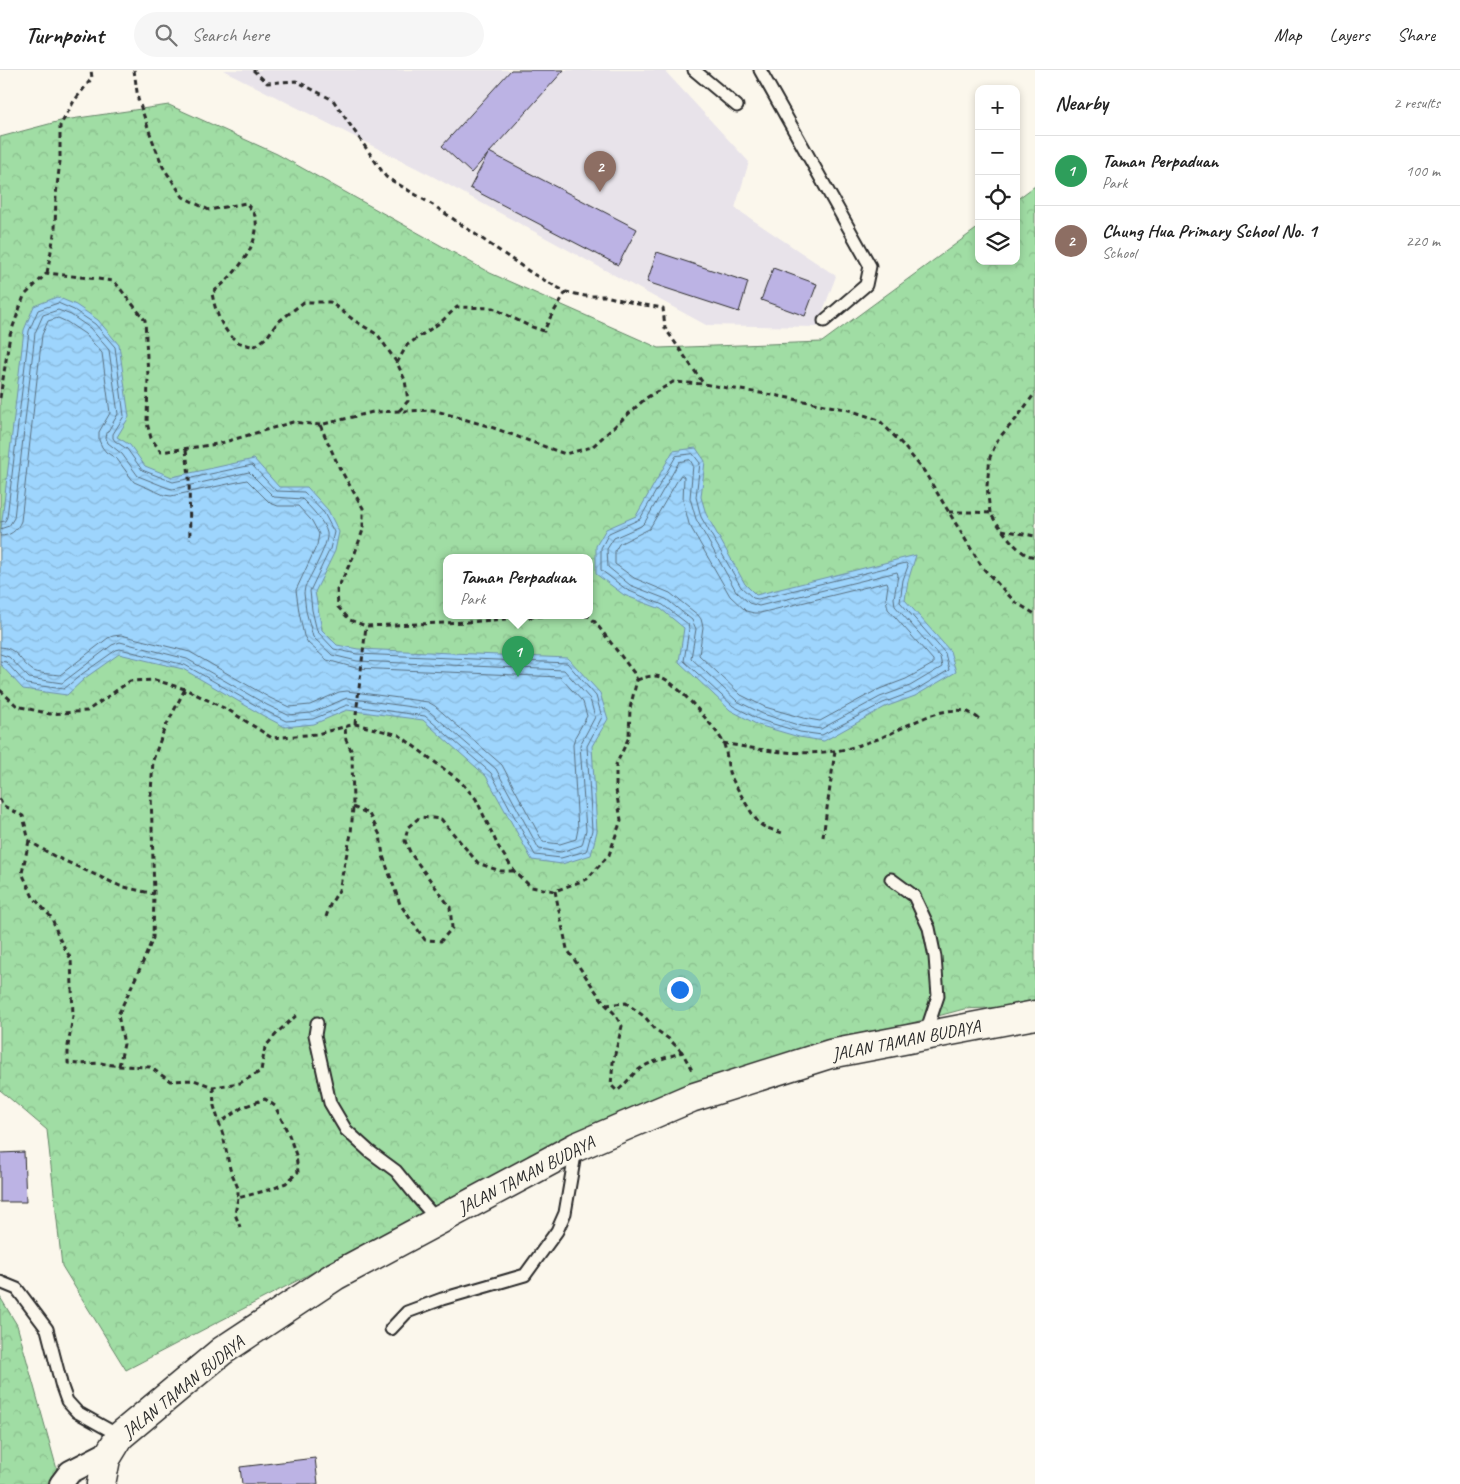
<!DOCTYPE html>
<html lang="en">
<head>
<meta charset="utf-8">
<style>
	body { margin:0; font-family:Caveat,sans-serif; background:#f6f6f6; color:#222 }
	.controls { position:absolute; right:15px; top:15px; display:grid; overflow:hidden; border-radius:10px; box-shadow:0 2px 8px #0003 }
	.controls button { width:45px; height:45px; display:grid; place-items:center; padding:0; border:0; border-bottom:1px solid #e0e0e0; background:#fff; color:#222; font:25px sans-serif }
	.you { position:absolute; left:679px; top:919px; width:18px; height:18px; margin:-12px; border:4px solid #fff; border-radius:50%; background:#1a73e8; box-shadow:0 0 0 8px #1a73e833 }
	.badge { display:grid; place-items:center; width:32px; height:32px; border-radius:50%; background:#2563eb; color:#fff; font-size:16px; font-weight:700 }
	.pin { position:absolute; translate:-50% -41px; filter:drop-shadow(0 1px 2px #0008) }
	.pin::after { content:''; position:absolute; top:26px; width:18px; height:15px; background:inherit; clip-path:polygon(0 0,100% 0,50% 100%) }
	.popup { position:absolute; left:443px; top:484px; width:150px; height:65px; box-sizing:border-box; display:grid; place-content:center; border-radius:10px; background:#fff; filter:drop-shadow(0 1px 4px #0005); font-size:16px; white-space:nowrap; color:#767676 }
	.popup b { font-size:19px; color:#222 }
	.popup::after { content:''; position:absolute; left:50%; top:100%; margin-left:-10px; border:10px solid transparent; border-top-color:#fff }
	.list { margin:0; padding:0; list-style:none }
	h2 { display:flex; justify-content:space-between; align-items:center; height:65px; margin:0; padding:0 20px; font-size:21px }
	h2 small { font-size:16px; font-weight:400; color:#767676 }
	.list li { display:grid; grid-template-columns:32px 1fr auto; gap:15px; align-items:center; box-sizing:border-box; height:70px; padding:0 20px; border-top:1px solid #e0e0e0 }
	.list b { display:block; font-size:19px; white-space:nowrap }
	.list p { margin:0; font-size:16px; white-space:nowrap; color:#767676 }
	.list em { font-size:16px; font-style:normal; color:#767676 }
	.icon { flex:none; width:28px; height:28px; fill:none; stroke:currentColor; stroke-width:2; stroke-linecap:round; stroke-linejoin:round }
	.map { position:relative; flex:none; width:1035px; height:1414px; overflow:hidden }
	header { display:flex; align-items:center; gap:30px; box-sizing:border-box; height:70px; padding:0 25px; background:#fff; border-bottom:1px solid #e0e0e0 }
	header strong { font-size:24px }
	nav { display:flex; gap:28px; margin-inline-start:auto; font-size:18px }
	.search { width:350px; height:45px; background:#f6f6f6; display:flex; align-items:center; gap:12px; box-sizing:border-box; padding:0 18px; border-radius:28px; color:#767676; font-size:19px }
	main { display:flex }
	aside { flex:1; background:#fff }
	.map>svg:first-child { display:block }
</style>
</head>
<body>
<header>
<strong>Turnpoint</strong>
<div class="search"><svg class="icon" aria-label="search" viewBox="0 0 24 24"><circle cx="10" cy="10" r="6"/><path d="M15 15l6 6"/></svg>Search here</div>
<nav><a>Map</a><a>Layers</a><a>Share</a></nav>
</header>
<main>
<div class="map">
<svg width="1035" height="1414" viewBox="0 0 1035 1414">
	<defs>
		<pattern id="forest-crowns" width="20" height="18" patternUnits="userSpaceOnUse" patternTransform="scale(1.25)"><rect width="20" height="18" fill="#a0dda4"/><path d="M2 6a3 3 0 1 1 6 0M12 15a3 3 0 1 1 6 0" fill="none" stroke="#8abe8d"/></pattern>
		<pattern id="water-waves" width="16" height="10" patternUnits="userSpaceOnUse" patternTransform="scale(1.25)"><rect width="16" height="10" fill="#9ed5fd"/><path d="M0 5q4-4 8 0t8 0" fill="none" stroke="#88b7d9"/></pattern>
	</defs>
	<rect width="100%" height="100%" fill="#fbf7ec"/>
	<filter id="ink" filterUnits="userSpaceOnUse"><feTurbulence type="fractalNoise" baseFrequency=".02" numOctaves="2"/><feDisplacementMap in="SourceGraphic" scale="10" xChannelSelector="R" yChannelSelector="G"/><feConvolveMatrix kernelMatrix="1 2 1 2 8 2 1 2 1" color-interpolation-filters="sRGB"/></filter>
	<g filter="url(#ink)">
		<polygon fill="#e8e3ea" points="223,0 664,0 749,92 735,138 836,206 817,257 706,255 432,106"/>
		<g fill="url(#forest-crowns)" stroke="#668468" fill-rule="evenodd">
			<path d="M169,35L277,84L490,203L659,278L822,272L979,157V191H1016V130L1035,116V936L964,939L845,971L396,1159L126,1300L62,1196L47,1060L0,1020V67L64,50ZM447,488H589V546H447Z"/>
			<polygon points="0,1227 17,1255 61,1414 0,1414"/>
		</g>
		<g fill="url(#water-waves)" stroke="#7091a9">
			<polygon points="57,227 76,235 98,250 119,275 129,347 117,367 130,375 145,396 172,407 254,389 279,417 307,417 328,440 339,462 335,481 315,522 322,560 337,575 358,579 568,588 600,623 608,649 592,676 597,761 591,785 562,794 532,790 486,706 423,650 347,640 314,654 285,657 262,645 183,599 119,584 85,608 67,625 23,619 0,594 0,468 24,260 34,236"/>
			<polygon points="696,378 705,391 701,427 706,444 745,514 756,525 916,485 908,511 905,530 950,581 956,602 915,626 885,637 824,671 799,667 758,655 730,640 679,592 684,558 661,539 624,525 596,504 596,476 606,459 636,446 673,381"/>
		</g>
		<g fill="none" stroke-linecap="round" stroke-linejoin="round">
			<g stroke="#596f7f" stroke-width="1">
				<polygon points="693,384 700,393 696,427 701,447 741,517 753,528 758,529 906,493 908,496 903,510 900,532 945,583 949,600 912,622 883,633 822,665 800,662 760,650 733,636 684,591 689,559 688,554 663,535 627,520 601,500 601,478 609,463 640,449 676,386"/>
				<polygon points="690,390 693,395 690,428 696,449 736,521 749,533 759,536 897,502 898,505 894,528 895,536 940,587 942,597 910,616 880,627 821,659 801,656 763,644 737,631 691,588 696,559 692,550 666,529 630,515 608,497 607,479 614,468 641,456 645,452 679,392"/>
				<polygon points="681,405 684,407 683,430 689,454 730,526 746,541 754,543 760,543 887,512 888,515 886,529 888,539 933,590 933,594 906,609 877,620 820,651 803,648 765,637 741,625 699,585 703,557 701,549 698,545 670,523 634,508 615,494 615,481 619,474 649,459"/>
				<polyline points="0,452 5,451 7,447 29,261 38,240 58,233 74,240 95,254 115,277 124,346 113,364 113,368 115,371 127,379 142,400 173,412 252,395 276,421 304,422 324,443 334,462 330,479 310,521 312,540 317,561 334,579 357,584 567,593 596,626 602,647 587,676 592,760 587,779 586,781 561,788 535,785 491,703 425,646 347,635 313,649 286,651 264,640 185,595 120,579 116,580 82,604 64,619 26,614 6,592 0,591"/>
				<path d="M0,459L9,456L14,448L35,263L43,245L58,240L71,245L90,258L109,280L118,344L107,363L106,368L108,373L122,384L138,406L168,418L173,419L249,402L274,427L302,429C309,436 325,452 327,463C329,474 310,506 305,517L304,523L306,541L313,567L332,585L357,591L564,600L590,629L595,647L580,675L586,760L582,775L561,782L539,779L496,699L430,642L426,639L347,628L311,643L288,645L267,635L187,589L120,572L112,575L62,613L29,608L9,587L0,584"/>
				<path d="M0,466C10,466 17,461 21,451L42,265L48,251L58,248L67,252L85,264L102,283L110,343L99,362V370L102,377L106,382L117,389L134,412L164,425L171,426L247,410L270,433L278,436H298L312,451L319,464L317,475L296,520L299,542L304,566L308,573L327,590L356,598L560,607L583,632L587,646L575,667L573,675L578,759L576,769L560,774L543,772L502,695L435,636L428,632L347,621L339,622L310,635L289,637L270,628L190,582L121,565L113,566L108,568L60,605C53,604 37,604 32,600C20,592 17,577 0,577"/>
			</g>
		</g>
		<g fill="#bcb3e4" stroke="#2b2b2b">
			<polygon points="511,0 564,0 471,103 442,76"/>
			<polygon points="489,82 637,159 618,195 470,118"/>
			<polygon points="657,182 748,212 739,242 647,212"/>
			<polygon points="773,198 817,214 805,246 761,230"/>
			<polygon points="24,1082 26,1132 0,1132 0,1083"/>
			<polygon points="315,1388 318,1414 242,1414 240,1397"/>
		</g>
		<g fill="none" stroke-linecap="round" stroke-linejoin="round">
			<defs>
				<g id="lane">
					<polyline points="694,0 737,36"/>
					<polyline points="760,0 870,196 866,215 824,251"/>
					<polyline points="891,809 914,826 929,858 935,887 938,926 925,965"/>
					<polyline points="317,953 315,965 330,1033 346,1060 369,1081 396,1101 418,1128 438,1151"/>
					<polyline points="0,1212 17,1219 47,1259 62,1317 67,1331 77,1342 120,1366"/>
					<polyline points="391,1259 407,1242 442,1229 525,1205 557,1161 565,1143 576,1079"/>
				</g>
				<polyline id="street" points="61,1414 70,1402 111,1381"/>
				<polyline id="secondary" points="101,1414 106,1389 120,1366 222,1281 335,1206 576,1077 691,1028 830,984 1035,945"/>
			</defs>
			<use href="#lane" stroke="#2b2b2b" stroke-width="15"/>
			<use href="#street" stroke="#2b2b2b" stroke-width="26"/>
			<use href="#secondary" stroke="#2b2b2b" stroke-width="31"/>
			<g stroke="#2b2b2b" stroke-width="3" stroke-dasharray="5 4" stroke-linecap="butt">
				<path d="M134,0L138,29L152,69L163,97L183,127L209,140L246,133C249,137 253,141 255,146C263,174 232,208 212,223C215,241 222,261 238,272C242,274 249,275 254,277L267,267L278,252L304,232H330L355,251L378,265L397,293L405,310L408,331L399,341"/>
				<polyline points="253,0 267,13 296,11 333,30 386,107 433,135 533,204 566,222 585,226 605,226 638,234 663,238 665,258 703,313"/>
				<polyline points="47,203 55,159 56,125 60,91 60,56 74,31 92,8 91,0"/>
				<polyline points="397,293 407,275 441,252 457,237 493,238 529,256 544,261 550,248 566,222"/>
				<polyline points="0,328 10,265 24,226 47,203 114,211 145,250 148,306 147,353 151,368 161,382 218,374 293,352 320,355 373,342 433,340 491,357 565,384 592,377 646,328 673,312 703,314 779,326 849,340 879,350 902,374 924,401 982,497 1015,532 1035,544"/>
				<polyline points="320,355 339,397 363,438 363,460 355,483 337,520 338,537 350,550 366,556 468,552 543,546"/>
				<polyline points="186,380 189,406 190,470"/>
				<path d="M949,442H973L990,443C997,454 1016,480 1027,485C1030,486 1032,486 1035,487"/>
				<polyline points="990,443 987,416 990,387 998,369 1016,349 1035,323"/>
				<polyline points="1002,460 1035,466"/>
				<path d="M637,610C645,607 655,604 663,608C677,614 716,658 723,672C727,681 727,692 729,702C732,710 754,749 760,754C766,759 778,761 785,764"/>
				<polyline points="0,620 17,636 50,644 87,641 130,611 155,610 185,619 230,641 272,668 317,664 355,654 399,665 460,711 476,729 498,776 514,801 531,817 555,821 587,809 609,785 621,750 616,720 616,695 629,667 630,638 637,610 634,603 595,552 588,546 585,546"/>
				<polyline points="355,654 366,556"/>
				<path d="M723,673C760,680 796,686 834,681C847,680 865,673 878,669C903,659 937,636 965,641C970,642 976,647 981,650"/>
				<polyline points="0,729 2,735 23,746 29,771 54,786 120,816 154,824"/>
				<polyline points="353,737 369,744 380,765 383,786 400,834 425,870 441,871 452,858 450,837 411,784 405,771 408,757 420,747 441,749 478,793 500,801 513,801"/>
				<polyline points="823,767 835,681"/>
				<polyline points="29,771 22,803 33,827 52,848 59,868 71,889 73,946 68,976 68,993 80,994 100,993 119,996 150,997 170,1011 194,1010 213,1017 240,1013 261,1001 265,977 280,960 298,944"/>
				<path d="M555,821L567,879L597,923L606,935L614,943L622,956L613,992L611,1015L617,1021C625,1015 630,1007 637,1001C649,991 667,988 682,982L693,1002"/>
				<polyline points="326,847 330,835 339,820 351,764 353,737 352,682 346,670 345,656"/>
				<polyline points="606,935 626,933 645,947 655,959 669,969 682,982"/>
				<polyline points="119,996 124,974 118,945 143,892 153,868 154,824 151,723 153,690 164,660 185,619"/>
				<polyline points="213,1017 214,1036 223,1065 230,1099 238,1118 238,1128 272,1119 286,1113 298,1102 296,1085 289,1065 275,1036 265,1029 243,1037 218,1054"/>
				<polyline points="238,1128 235,1144 240,1157"/>
			</g>
			<use href="#lane" stroke="#fbf7ec" stroke-width="11"/>
			<use href="#street" stroke="#fbf7ec" stroke-width="22"/>
			<use href="#secondary" stroke="#fbf7ec" stroke-width="28"/>
		</g>
	</g>
	<g text-anchor="middle" stroke-width="4" stroke-linejoin="round" paint-order="stroke">
		<g font-size="18" fill="#2b2b2b" stroke="#fbf7ec">
			<text transform="translate(906 970) rotate(-11)" y="6">JALAN TAMAN BUDAYA</text>
			<text transform="translate(526 1105) rotate(-27)" y="6">JALAN TAMAN BUDAYA</text>
			<text transform="translate(183 1317) rotate(-39)" y="6">JALAN TAMAN BUDAYA</text>
		</g>
	</g>
</svg>
<div class="controls">
<button>+</button>
<button>−</button>
<button><svg class="icon" aria-label="locate" viewBox="0 0 24 24"><circle cx="12" cy="12" r="6"/><path d="M12 2v4M12 18v4M2 12h4M18 12h4"/></svg></button>
<button><svg class="icon" aria-label="layers" viewBox="0 0 24 24"><path d="M12 4l9 5-9 5-9-5zM3 14l9 5 9-5"/></svg></button>
</div>
<div class="you"></div>
<div class="pin badge" style="left:518px;top:607px;background:#2e9e5b">1</div>
<div class="popup"><b>Taman Perpaduan</b>Park</div>
<div class="pin badge" style="left:600px;top:122px;background:#8d6e63">2</div>
</div>
<aside>
<h2>Nearby<small>2 results</small></h2>
<ul class="list">
<li><span class="badge" style="background:#2e9e5b">1</span><div><b>Taman Perpaduan</b><p>Park</p></div><em>100 m</em></li>
<li><span class="badge" style="background:#8d6e63">2</span><div><b>Chung Hua Primary School No. 1</b><p>School</p></div><em>220 m</em></li>
</ul>
</aside>
</main>
</body>
</html>
